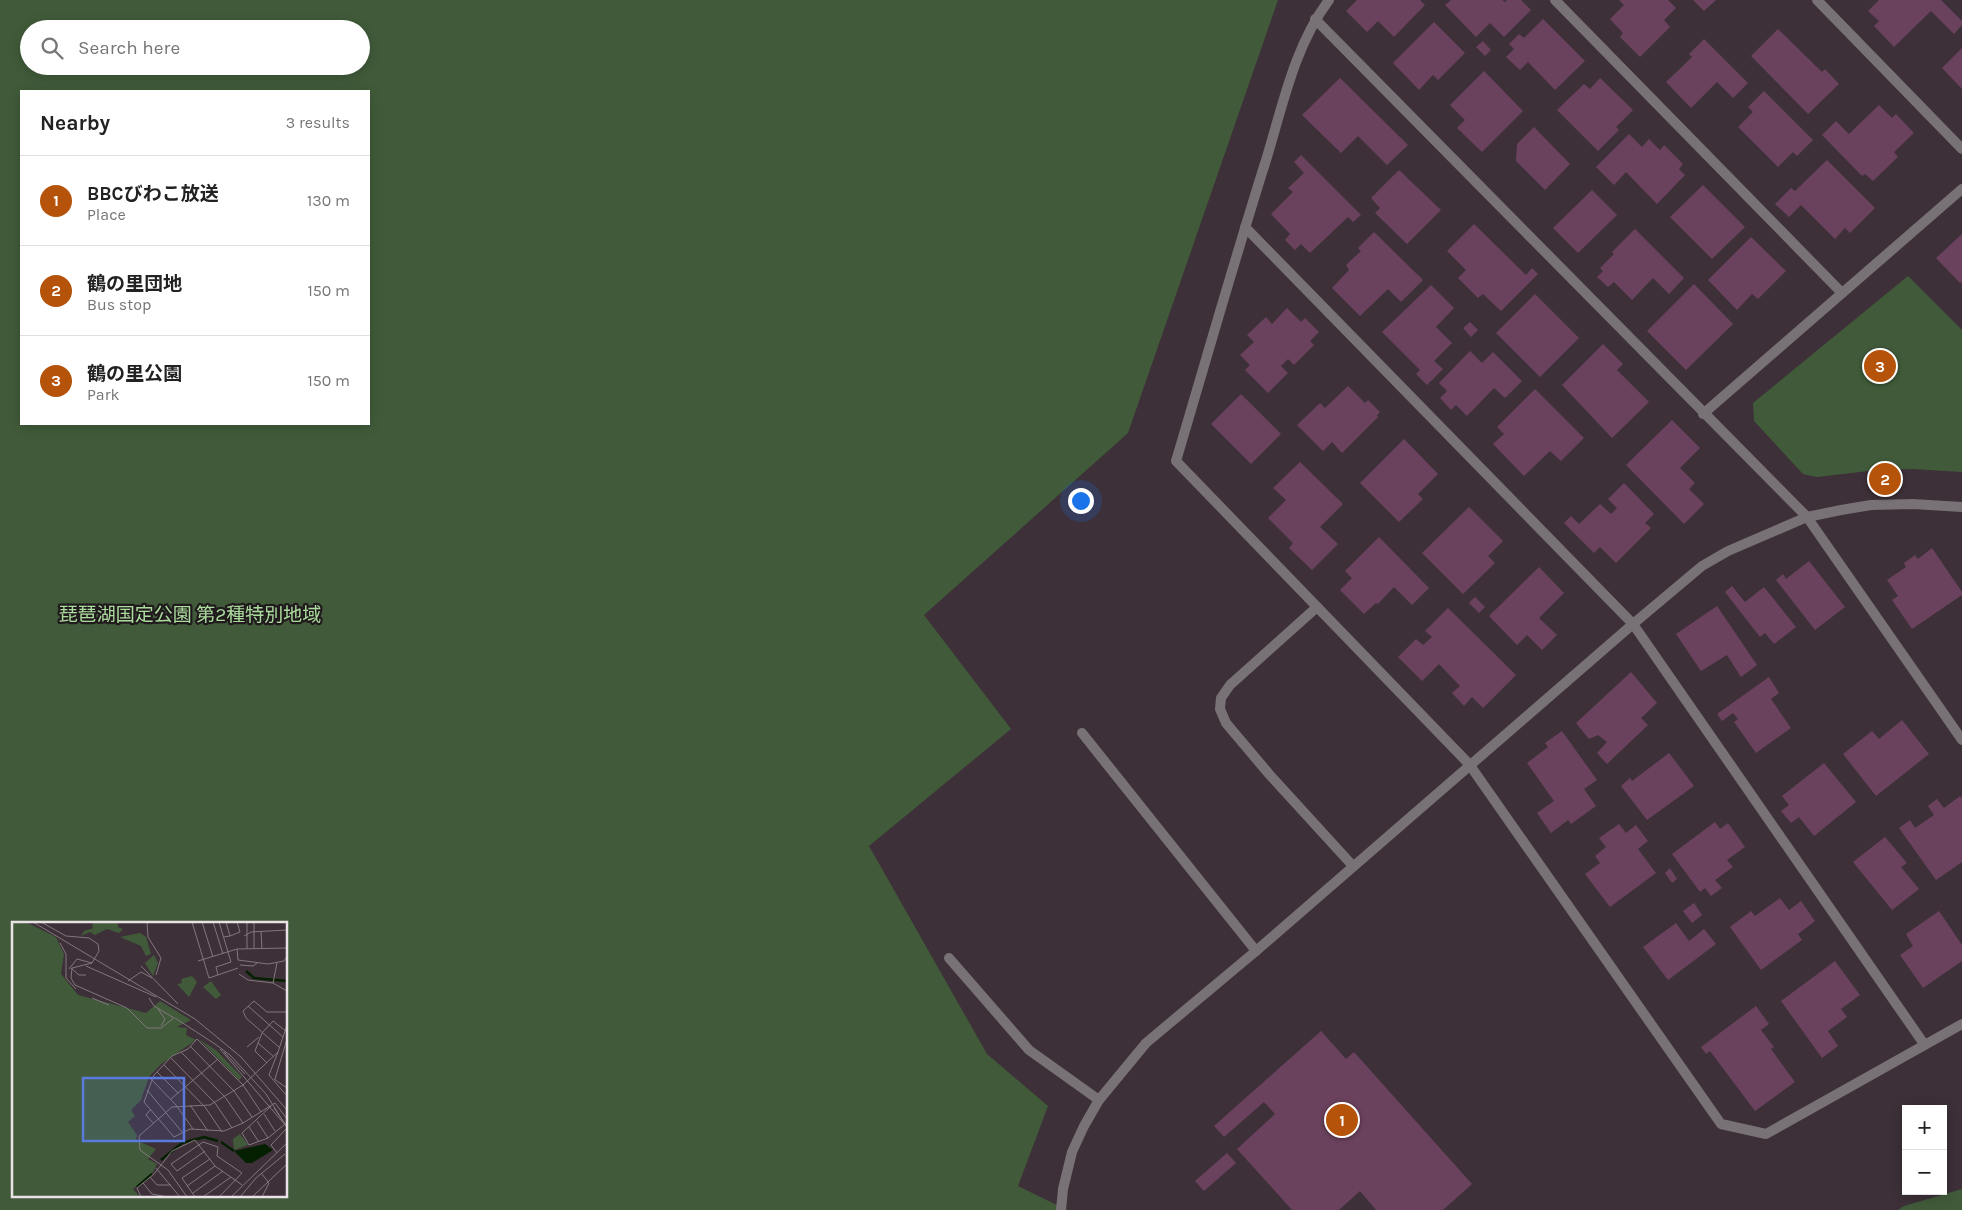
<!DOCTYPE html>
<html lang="en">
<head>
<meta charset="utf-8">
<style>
	body { margin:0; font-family:Karla,"Noto Sans JP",sans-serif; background:#f2f2f2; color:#222 }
	.controls { position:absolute; right:15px; bottom:15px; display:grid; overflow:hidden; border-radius:0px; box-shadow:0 2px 12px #0003 }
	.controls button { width:45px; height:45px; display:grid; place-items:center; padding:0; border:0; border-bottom:1px solid #e0e0e0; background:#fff; color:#222; font:25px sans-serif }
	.you { position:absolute; left:1080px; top:500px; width:18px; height:18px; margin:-12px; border:4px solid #fff; border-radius:50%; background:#1a73e8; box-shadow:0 0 0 8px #1a73e833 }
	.badge { display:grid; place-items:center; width:32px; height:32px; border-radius:50%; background:#b45309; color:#fff; font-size:16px; font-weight:700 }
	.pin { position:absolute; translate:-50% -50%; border:2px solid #fff; box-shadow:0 1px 5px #0006 }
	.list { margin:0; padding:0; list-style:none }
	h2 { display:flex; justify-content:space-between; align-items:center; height:65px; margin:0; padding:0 20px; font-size:21px }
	h2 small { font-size:16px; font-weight:400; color:#767676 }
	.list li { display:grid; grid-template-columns:32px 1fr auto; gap:15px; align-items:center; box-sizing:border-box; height:90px; padding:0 20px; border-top:1px solid #e0e0e0 }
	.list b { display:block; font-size:19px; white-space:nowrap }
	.list p { margin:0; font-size:16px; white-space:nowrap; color:#767676 }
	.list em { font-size:16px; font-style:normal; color:#767676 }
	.icon { flex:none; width:28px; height:28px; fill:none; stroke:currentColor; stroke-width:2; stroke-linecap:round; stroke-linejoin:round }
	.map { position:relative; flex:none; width:1962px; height:1210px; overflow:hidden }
	.search { position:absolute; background:#fff; box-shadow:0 2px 12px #0003; left:20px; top:20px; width:350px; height:55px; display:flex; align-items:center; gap:12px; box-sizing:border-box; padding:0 18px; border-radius:28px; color:#767676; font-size:19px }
	.panel { position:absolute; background:#fff; box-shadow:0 2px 12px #0003; left:20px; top:90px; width:350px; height:335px; border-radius:0px }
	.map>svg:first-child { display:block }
</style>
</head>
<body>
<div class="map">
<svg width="1962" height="1210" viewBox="0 0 1962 1210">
	<rect width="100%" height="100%" fill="#3d3038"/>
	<g fill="#415b3a" fill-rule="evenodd">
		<path d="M0,0H1278L1128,433L924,615L1011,729L869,846L987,1054L1048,1106L1018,1186L1067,1210H0ZM29,29H361V66H29ZM21,91H369V424H21ZM14,924H286V1196H14Z"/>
		<polygon points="1908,276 1962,330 1962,472 1913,469 1877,470 1817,477 1803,474 1754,421 1753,403"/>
		<polygon points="1962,1189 1962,1210 1898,1210 1904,1206"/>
	</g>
	<g fill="#6b425d">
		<polygon points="1357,0 1420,0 1425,5 1394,37 1378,21 1367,32 1346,11"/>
		<polygon points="1451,0 1502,0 1505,2 1507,0 1521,0 1531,10 1504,37 1490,23 1476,37 1445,5"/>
		<polygon points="1619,0 1668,0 1676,8 1664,20 1670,27 1640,57 1620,37 1623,33 1610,19 1624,5"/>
		<polygon points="1693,0 1716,0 1704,11"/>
		<polygon points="1879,0 1941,0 1962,21 1962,25 1954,34 1931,11 1894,47 1874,26 1879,21 1868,11"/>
		<polygon points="1543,19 1585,61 1555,90 1528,62 1520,70 1506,57 1514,49 1509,44 1519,34 1524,38"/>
		<polygon points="1434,22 1465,53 1438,80 1433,75 1419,90 1393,63"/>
		<polygon points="1778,29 1822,72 1825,69 1839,84 1808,114 1751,56"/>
		<polygon points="1704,39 1748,83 1733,98 1717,82 1691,108 1666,82 1692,57 1689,54"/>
		<polygon points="1483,41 1491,50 1485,56 1476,47"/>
		<polygon points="1962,48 1962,89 1942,68"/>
		<polygon points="1484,71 1523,111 1482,152 1457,128 1465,120 1450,105"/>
		<polygon points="1340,78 1408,145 1387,165 1358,136 1341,153 1302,115"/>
		<polygon points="1600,78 1633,110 1616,127 1619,130 1598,151 1557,110 1584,84 1590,89"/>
		<polygon points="1764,91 1813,140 1797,156 1793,152 1778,167 1738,127 1753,112 1748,107"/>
		<polygon points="1879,105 1892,118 1896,114 1914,133 1894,152 1898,157 1873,181 1865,174 1862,176 1822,135 1836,121 1849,134"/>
		<polygon points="1534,127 1570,164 1545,190 1516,161 1517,144"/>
		<polygon points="1629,134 1642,147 1649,139 1660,150 1664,145 1683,164 1679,169 1685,175 1657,204 1626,172 1614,185 1596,167"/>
		<polygon points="1301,155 1361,215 1353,222 1348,217 1310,253 1301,244 1295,250 1285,240 1290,234 1271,214 1293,192 1288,188 1304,173 1294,162"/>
		<polygon points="1827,160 1875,208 1850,233 1845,228 1835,239 1801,205 1789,217 1775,204 1791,188 1795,191"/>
		<polygon points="1399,170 1441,210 1407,244 1375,213 1380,208 1371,198"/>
		<polygon points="1703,185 1745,227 1712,259 1670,217"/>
		<polygon points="1592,190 1617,215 1578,253 1553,228"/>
		<polygon points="1474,224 1526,275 1532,268 1538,274 1501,311 1483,294 1478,298 1458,278 1466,270 1447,251"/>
		<polygon points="1635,229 1684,278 1669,294 1653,278 1632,300 1614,282 1608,287 1597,277 1603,271 1600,268 1614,254 1612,252"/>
		<polygon points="1374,232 1423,280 1401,302 1388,289 1360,316 1332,288 1349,270 1346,265 1361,251 1358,248"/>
		<polygon points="1962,234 1962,282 1960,283 1936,258"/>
		<polygon points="1751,237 1786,271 1758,299 1752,294 1737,310 1708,280"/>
		<polygon points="1694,284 1733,324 1686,370 1647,331"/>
		<polygon points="1431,285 1454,308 1436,327 1452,343 1434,361 1443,369 1427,385 1416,374 1420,370 1382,332"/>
		<polygon points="1535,294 1579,338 1540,377 1496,333"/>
		<polygon points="1287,308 1301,322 1305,318 1319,332 1310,341 1314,345 1294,365 1288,359 1281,366 1288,373 1268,393 1245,370 1250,365 1240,355 1254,342 1247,335 1266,317 1272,324"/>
		<polygon points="1470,322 1478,330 1471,337 1463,328"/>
		<polygon points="1603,344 1623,364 1617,370 1649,402 1612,438 1562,385"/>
		<polygon points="1470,351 1482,363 1493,352 1522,381 1505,398 1494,388 1467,416 1456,405 1451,410 1440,398 1447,391 1439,383"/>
		<polygon points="1348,386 1365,403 1368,400 1380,412 1377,415 1378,417 1342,453 1332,442 1323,451 1297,425 1320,403 1325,408"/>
		<polygon points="1535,389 1584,438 1561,461 1550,451 1524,476 1493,444 1504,434 1497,427"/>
		<polygon points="1241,394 1281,434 1251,464 1211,424"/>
		<polygon points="1672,420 1700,448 1680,468 1695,483 1689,489 1704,504 1684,524 1626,465"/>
		<polygon points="1404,439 1438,474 1418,494 1423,499 1399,522 1360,483"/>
		<polygon points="1300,462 1343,504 1320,527 1338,544 1312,570 1289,548 1293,543 1268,518 1286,500 1273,488"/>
		<polygon points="1624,483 1654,514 1645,523 1651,528 1616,563 1600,547 1594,553 1564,523 1571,516 1579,524 1600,504 1611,514 1617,508 1608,499"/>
		<polygon points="1469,507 1503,541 1488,556 1495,563 1463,594 1422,553"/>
		<polygon points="1379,537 1429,588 1412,605 1394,587 1378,604 1376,603 1364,614 1340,590 1352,578 1345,571"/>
		<polygon points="1932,548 1962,592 1962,595 1912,629 1892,600 1898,596 1887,580 1906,567 1904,563 1915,555 1918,559"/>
		<polygon points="1809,561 1845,607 1815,630 1776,580 1783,574 1786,579"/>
		<polygon points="1539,567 1564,593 1539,618 1557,635 1542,650 1527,635 1517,645 1489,616"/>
		<polygon points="1732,586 1745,602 1764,587 1796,627 1774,644 1765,633 1760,637 1725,592"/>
		<polygon points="1475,597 1485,607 1479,613 1469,603"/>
		<polygon points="1717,606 1757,665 1741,677 1727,655 1701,671 1676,634"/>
		<polygon points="1448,608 1516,675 1483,708 1472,697 1464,706 1452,693 1460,686 1439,664 1422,681 1398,657 1416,639 1423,645 1432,637 1425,631"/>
		<polygon points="1631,672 1657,703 1641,718 1648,725 1607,764 1597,753 1607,742 1598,735 1589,739 1576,723"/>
		<polygon points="1769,677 1779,693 1771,699 1791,728 1756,753 1734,722 1738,719 1733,713 1722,721 1717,714"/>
		<polygon points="1902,720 1929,754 1876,796 1843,754 1872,731 1879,739"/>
		<polygon points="1562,731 1597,780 1584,789 1596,806 1571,824 1568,820 1551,833 1537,813 1554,801 1527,763 1548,747 1545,743"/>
		<polygon points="1669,753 1694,786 1647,820 1621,786 1630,778 1632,781"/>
		<polygon points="1824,763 1856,802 1814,836 1799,817 1791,823 1781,811 1789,805 1782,796"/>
		<polygon points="1960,796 1962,798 1962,862 1936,880 1899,828 1910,820 1915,828 1934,815 1928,806 1937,799 1944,808"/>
		<polygon points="1715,822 1720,829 1728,823 1745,847 1727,860 1733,867 1715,880 1722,888 1711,896 1705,888 1700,892 1672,854"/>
		<polygon points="1619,824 1626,833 1636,825 1648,841 1638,849 1656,873 1610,907 1585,874 1600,863 1595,856 1606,847 1599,838"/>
		<polygon points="1885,837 1907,863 1901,867 1919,889 1892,910 1853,862"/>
		<polygon points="1670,868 1677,879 1672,883 1665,873"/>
		<polygon points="1780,898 1789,910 1801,901 1815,921 1798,934 1802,940 1761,970 1730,927 1751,911 1755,916"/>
		<polygon points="1694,903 1702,915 1692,923 1683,911"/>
		<polygon points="1939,911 1962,945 1962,961 1923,988 1900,955 1913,946 1906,934"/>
		<polygon points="1676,923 1689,941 1704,929 1716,944 1668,980 1643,947"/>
		<polygon points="1835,961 1860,995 1841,1009 1847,1017 1828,1031 1838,1046 1822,1058 1781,1001"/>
		<polygon points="1756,1006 1769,1024 1761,1030 1774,1047 1771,1049 1795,1082 1755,1111 1710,1051 1706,1054 1701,1047"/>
		<polygon points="1321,1031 1346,1059 1354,1052 1472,1184 1443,1210 1376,1210 1360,1191 1339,1210 1292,1210 1237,1149 1275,1114 1264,1102 1224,1137 1214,1126"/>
		<polygon points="1227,1153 1236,1163 1204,1191 1195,1181"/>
	</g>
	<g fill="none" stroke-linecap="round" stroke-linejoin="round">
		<g stroke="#787175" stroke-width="10">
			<polyline points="1082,733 1256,951"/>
			<polyline points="949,958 1029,1050 1099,1100"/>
		</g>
		<g stroke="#787175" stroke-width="10">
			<path d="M1329,0C1295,45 1283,104 1267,157C1235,258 1206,360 1176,461L1469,764L1721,1124L1766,1134L1962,1024"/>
			<polyline points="1555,0 1842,293"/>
			<polyline points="1817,0 1962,149"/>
			<polyline points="1315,19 1807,517 1962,740"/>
			<polyline points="1245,227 1633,624 1924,1044"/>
			<polyline points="1703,414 1962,189"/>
			<polyline points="1317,607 1230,685 1221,698 1220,709 1226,723 1269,774 1353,866"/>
		</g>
		<polyline stroke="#787175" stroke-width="10" points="1061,1210 1063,1189 1072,1152 1084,1126 1099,1100 1146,1043 1256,951 1633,624 1702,566 1728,551 1807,517 1841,510 1871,505 1913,504 1962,507"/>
	</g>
	<g text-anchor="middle" stroke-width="4.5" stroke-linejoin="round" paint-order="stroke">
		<g font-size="19" fill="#abdc9d" stroke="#201a1d">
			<text x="190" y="621">琵琶湖国定公園 第2種特別地域</text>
		</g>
	</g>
	<g transform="translate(12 922)">
		<rect width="275" height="275" fill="#3d3038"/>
		<path d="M0,0H14L44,15L52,32L49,52L66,73L134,91L148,79L179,98L165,105L175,106L174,113L184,118L149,142L137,155L129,178L119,188L123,194L116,200L125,213L124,218L144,227L136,237L145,242L141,250L121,267L128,275H0ZM81,0H106V5L111,7L107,11L95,7L83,13L78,10L69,14L72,9L82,6L80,5ZM128,11L134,15L139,32L134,34L129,24L108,15ZM142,33L146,41L141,54L133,41ZM180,54L185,60L177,75L165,62L170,61L169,57ZM199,59L209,73L204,77L191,65ZM187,117L205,129L230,155L227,158ZM228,212L236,223L222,228L221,217Z" fill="#415b3a"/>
		<path d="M253,222L261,228L240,241H234L222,229Z" fill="#052000"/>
		<path fill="none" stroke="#052000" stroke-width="2.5" d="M234,49L242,56L275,59M209,220L222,229M149,238L170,221L192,215L206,219M125,265L140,252"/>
		<path fill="none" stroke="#83777e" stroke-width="1" d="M21,0L183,97L229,135L275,188M29,0L54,14L77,16L86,22L87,29L80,41L60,46L59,56L63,63L115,86L135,106H149L162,96M135,0L136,15L149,36L144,53M180,0L197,56L226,46M190,0L201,35M201,0L211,32M249,9L250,27M218,14L228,10L225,0M232,14L239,10L275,8M212,15L218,14L214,0M48,21L54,32V56L64,67M242,26V0M225,27L226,38L256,42L272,39L275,34M235,27V0M186,39L225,27L275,26M265,41L261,61L275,69M228,43L241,44L245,41M74,44L144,75M129,44L166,82M59,46L67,53H74M57,47L65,37L80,41M227,52L236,58L261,61M206,53L204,45L219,40L207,0M116,59L129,50L140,56M80,76L97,83M137,76L142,84L162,96M236,84L271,115M146,87L153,97L149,104M163,96L203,122M246,121L262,135M203,122L218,133L254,172L274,204M178,124L222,169L240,195M235,125L247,115M268,126L234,96L231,89L242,79L255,90H275M208,127L274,204M169,130L213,175L231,201M212,130L233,152M266,130L257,153L275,174M159,136L203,181L220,206M255,141L243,129L250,111L261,99L275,110M152,143L193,185L210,210M145,150L166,171M139,157L164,183L181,207M262,157L275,166M263,157L275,117M135,168L170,210M159,177L206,137M178,183L196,209M259,184L230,211L237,223L256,216L272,203M262,186L274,203M139,187L134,193L141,201M249,190L231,163L185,117L176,127L160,134L142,153L132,180L162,215L178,207L212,209L231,201L263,181L275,197M252,192L263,209M245,199L256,216M237,205L247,220M193,229L165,249L159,242L191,220L206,225L205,234L230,251L207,275M265,231L259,223L275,206M144,246L168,275M249,251L257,261L250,275M138,255L145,263H159M131,261L140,272L156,275M175,264L203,244M181,271L211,249M129,275L125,266L142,252L160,229L183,218L203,244L230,263M175,275L156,248L128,228L127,214L160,185L198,183L231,163L266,130L275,103M183,275L170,256L198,237M191,275L219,255M219,275L275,221M228,275L244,256L273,232M240,275L275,242"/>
		<path fill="#5b7add" fill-opacity="0.15" stroke="#5b7add" stroke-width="2.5" d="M71,156H172V219H71Z"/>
		<rect width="275" height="275" fill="none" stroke="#ebe2e8" stroke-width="2.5"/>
	</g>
</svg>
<div class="controls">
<button>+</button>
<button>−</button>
</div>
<div class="you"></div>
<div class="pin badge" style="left:1342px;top:1120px">1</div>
<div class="pin badge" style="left:1885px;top:479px">2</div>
<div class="pin badge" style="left:1880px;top:366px">3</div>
<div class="search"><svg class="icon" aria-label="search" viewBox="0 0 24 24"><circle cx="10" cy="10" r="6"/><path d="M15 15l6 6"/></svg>Search here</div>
<section class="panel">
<h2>Nearby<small>3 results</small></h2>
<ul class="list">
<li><span class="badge">1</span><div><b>BBCびわこ放送</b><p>Place</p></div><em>130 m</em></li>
<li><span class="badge">2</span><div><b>鶴の里団地</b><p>Bus stop</p></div><em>150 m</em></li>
<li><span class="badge">3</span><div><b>鶴の里公園</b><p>Park</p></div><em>150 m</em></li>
</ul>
</section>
</div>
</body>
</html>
